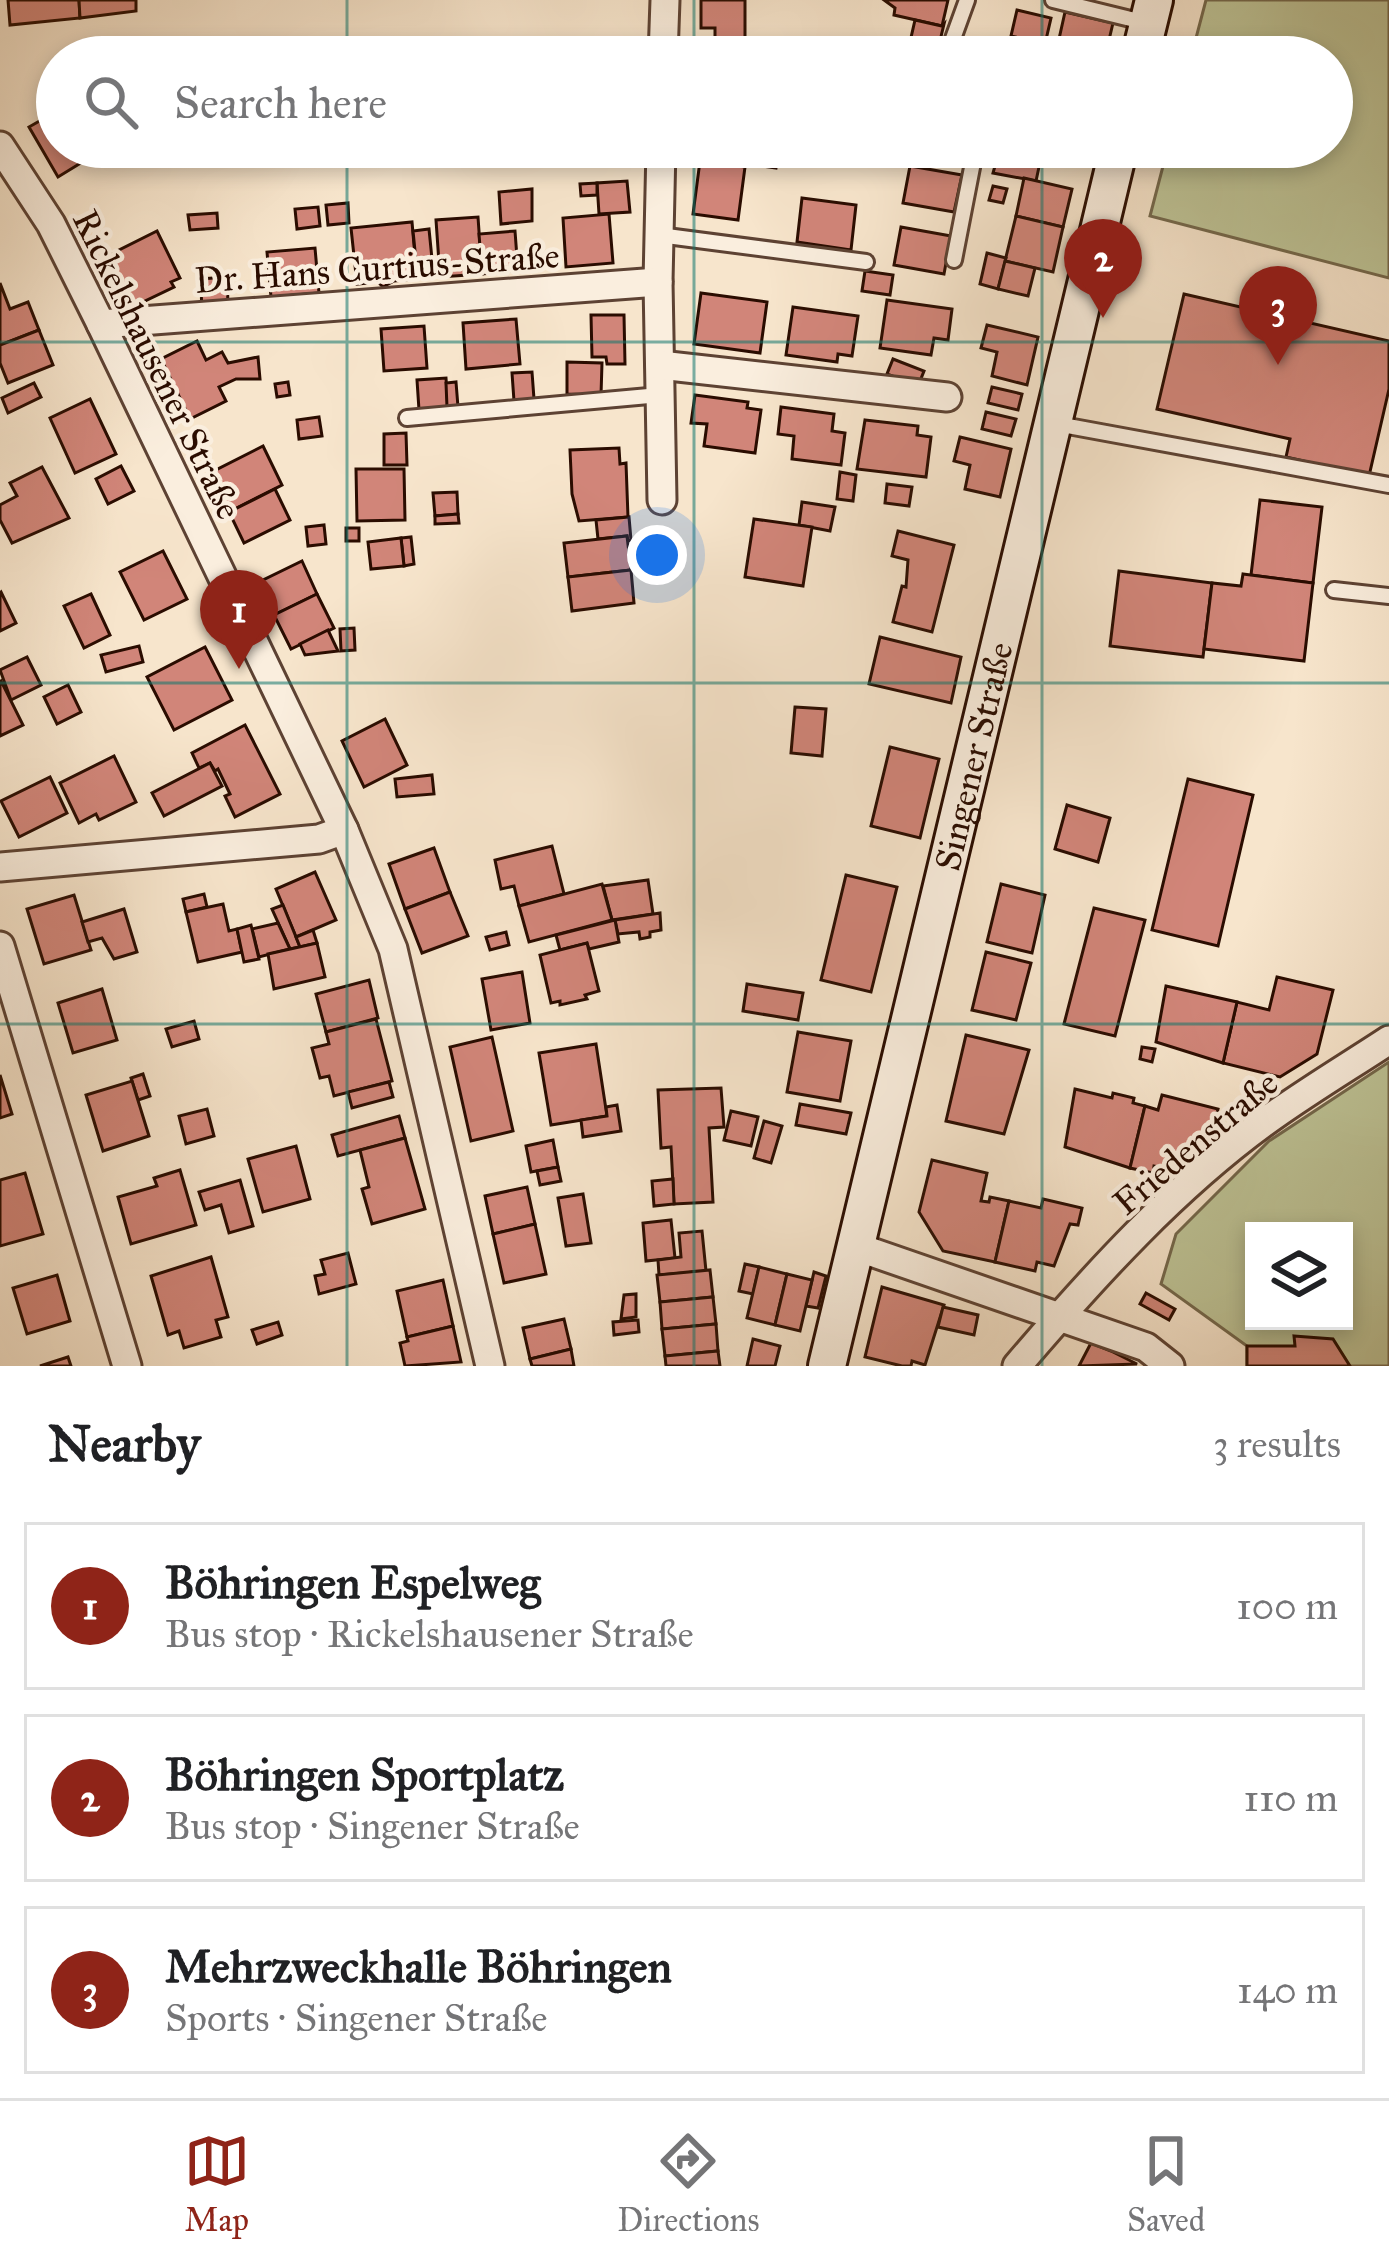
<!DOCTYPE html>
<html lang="en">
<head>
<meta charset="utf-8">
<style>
	body { margin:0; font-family:"IM FELL Great Primer",serif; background:#f2f2f2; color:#202124 }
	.controls { position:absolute; right:36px; bottom:36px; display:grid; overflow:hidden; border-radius:0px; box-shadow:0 6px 18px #0003 }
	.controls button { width:108px; height:108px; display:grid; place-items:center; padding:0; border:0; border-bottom:3px solid #e0e0e0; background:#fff; color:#202124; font:60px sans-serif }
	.you { position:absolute; left:657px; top:555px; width:42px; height:42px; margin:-30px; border:9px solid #fff; border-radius:50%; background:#1a73e8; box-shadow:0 0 0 18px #1a73e833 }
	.badge { display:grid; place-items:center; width:78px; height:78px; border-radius:50%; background:#8f2418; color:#fff; font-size:39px; font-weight:700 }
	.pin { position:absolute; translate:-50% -99px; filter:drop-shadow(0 3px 6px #0008) }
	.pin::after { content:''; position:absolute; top:63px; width:42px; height:36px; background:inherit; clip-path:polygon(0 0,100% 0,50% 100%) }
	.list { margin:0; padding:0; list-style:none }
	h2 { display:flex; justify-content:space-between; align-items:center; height:156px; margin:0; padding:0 48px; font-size:51px }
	h2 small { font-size:39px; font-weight:400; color:#757577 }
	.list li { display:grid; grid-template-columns:78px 1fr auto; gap:36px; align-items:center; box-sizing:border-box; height:168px; margin:0 24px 24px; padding:0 24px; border:3px solid #e0e0e0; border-radius:0px }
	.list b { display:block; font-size:45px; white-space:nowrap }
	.list p { margin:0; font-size:39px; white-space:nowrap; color:#757577 }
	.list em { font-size:39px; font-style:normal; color:#757577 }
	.icon { flex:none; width:66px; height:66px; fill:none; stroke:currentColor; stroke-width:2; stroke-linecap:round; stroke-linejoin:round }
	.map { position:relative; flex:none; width:1389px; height:1366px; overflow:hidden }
	.search { position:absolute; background:#fff; box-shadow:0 6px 18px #0003; left:36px; right:36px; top:36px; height:132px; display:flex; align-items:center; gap:30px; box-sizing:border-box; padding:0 42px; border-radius:66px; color:#757577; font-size:45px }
	.sheet { height:732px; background:#fff }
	nav { display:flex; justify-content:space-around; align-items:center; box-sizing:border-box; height:168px; border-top:3px solid #e0e0e0; background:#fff; font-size:33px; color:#757577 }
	nav a { display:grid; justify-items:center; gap:6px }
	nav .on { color:#8f2418 }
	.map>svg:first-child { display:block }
</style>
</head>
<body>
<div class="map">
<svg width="1389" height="1366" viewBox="0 0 1389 1366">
	<rect width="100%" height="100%" fill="#f7e5cc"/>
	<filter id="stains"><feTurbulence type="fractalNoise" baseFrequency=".00167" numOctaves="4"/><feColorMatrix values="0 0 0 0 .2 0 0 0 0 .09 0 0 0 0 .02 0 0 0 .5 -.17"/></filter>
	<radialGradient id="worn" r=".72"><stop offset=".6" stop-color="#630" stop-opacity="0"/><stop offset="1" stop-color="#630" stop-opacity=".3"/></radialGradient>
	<g fill="#bec497" stroke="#74684c" stroke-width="3" fill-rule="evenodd">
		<polygon points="1206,0 1389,0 1389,278 1150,216 1168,147 1332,147 1332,57 1191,57"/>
		<path d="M1389,1062V1366H1247V1346L1161,1284L1176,1234L1269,1141ZM1254,1231H1344V1321H1254Z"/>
	</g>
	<g fill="#d18579" stroke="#2a0c00" stroke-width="3">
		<polygon points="8,0 79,0 80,18 10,25"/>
		<polygon points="79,0 136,0 136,11 80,18"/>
		<polygon points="701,0 745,0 745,50 715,50 715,28 701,28"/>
		<polygon points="884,0 948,0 942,26 894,15 895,8"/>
		<polygon points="1017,10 1051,18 1045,44 1011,36"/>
		<polygon points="1065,12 1113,23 1105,57 1055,57"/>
		<polygon points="915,20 942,26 944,24 938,49 910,42"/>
		<polygon points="931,49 965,55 964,57 929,57"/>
		<polygon points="57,111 57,147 93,147 97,153 58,177 29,127"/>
		<polygon points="218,147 228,147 231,156 208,163 204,151"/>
		<polygon points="728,147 779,147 776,168 726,161"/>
		<polygon points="779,147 788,147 785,166 776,165"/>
		<polygon points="916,147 965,147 963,156"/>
		<polygon points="982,147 1043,148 1036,181 993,173 995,166 978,162"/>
		<polygon points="700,161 745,167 738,220 693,214"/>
		<polygon points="910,166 962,175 954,212 903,203"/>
		<polygon points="1024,178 1072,189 1063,227 1016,216"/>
		<polygon points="627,181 630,212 599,214 597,183"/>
		<polygon points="597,183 597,195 581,196 580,184"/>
		<polygon points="993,186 1007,189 1003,203 989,200"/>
		<polygon points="532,189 532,221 501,224 499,192"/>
		<polygon points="802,198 856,205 851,250 797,242"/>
		<polygon points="348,203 349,223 328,225 326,205"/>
		<polygon points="318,207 320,226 297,229 295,209"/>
		<polygon points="217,213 218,228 190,230 188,215"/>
		<polygon points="609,214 613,263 566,267 563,218"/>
		<polygon points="1016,216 1063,227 1053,272 1005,261"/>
		<polygon points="478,217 482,274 440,277 436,220"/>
		<polygon points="412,222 417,279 394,281 383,287 378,282 357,284 351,228"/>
		<polygon points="901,227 951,236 944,274 894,265"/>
		<polygon points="429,229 432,259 416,261 413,231"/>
		<polygon points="157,231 180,278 171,282 174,287 122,312 97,261"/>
		<polygon points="515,231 518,271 482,274 479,234"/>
		<polygon points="315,248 319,293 271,297 267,252"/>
		<polygon points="987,253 1006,258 998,289 980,284"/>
		<polygon points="1005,261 1035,268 1028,296 998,289"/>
		<polygon points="865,271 893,275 890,295 862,291"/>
		<polygon points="227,277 228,304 202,306 200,279"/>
		<polygon points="0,283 10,309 28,302 39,330 0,345"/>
		<polygon points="701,293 767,302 760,353 694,344"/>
		<polygon points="1184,294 1389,341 1389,389 1369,476 1286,457 1290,439 1157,409"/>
		<polygon points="887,300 952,309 948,340 934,338 931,355 880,348"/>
		<polygon points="793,307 858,316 852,356 838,354 837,362 786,355"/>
		<polygon points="591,315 624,315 625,364 607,364 606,357 592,357"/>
		<polygon points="516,319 520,364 466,369 463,323"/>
		<polygon points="987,325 1038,337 1027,385 992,376 997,352 981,348"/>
		<polygon points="424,326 427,368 384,371 381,329"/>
		<polygon points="39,330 53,365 8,383 0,363 0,345"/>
		<polygon points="197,341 206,360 222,352 228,363 258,357 260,379 236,379 219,387 226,401 190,419 161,359"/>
		<polygon points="893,359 924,371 918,386 887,374"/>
		<polygon points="567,362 602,363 601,395 567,394"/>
		<polygon points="532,372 534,399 514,401 512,373"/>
		<polygon points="446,378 448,409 419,410 417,380"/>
		<polygon points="288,382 290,395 277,397 275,384"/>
		<polygon points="456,382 458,407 447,407 446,383"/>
		<polygon points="34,383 41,397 8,413 2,398"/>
		<polygon points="992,387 1022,394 1018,410 988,403"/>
		<polygon points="695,395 748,402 747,408 761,410 755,453 704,446 707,424 691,423"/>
		<polygon points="90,399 116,454 75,473 50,418"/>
		<polygon points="781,407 834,414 832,431 845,433 841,465 792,459 794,436 778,434"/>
		<polygon points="986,412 1016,419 1011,436 982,429"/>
		<polygon points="319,417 322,436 299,439 297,420"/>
		<polygon points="865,420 918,426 917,435 931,437 926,477 857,469"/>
		<polygon points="406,433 407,465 384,465 384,434"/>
		<polygon points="960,437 1011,449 1000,497 965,489 970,465 954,461"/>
		<polygon points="263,446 282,485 229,512 210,473"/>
		<polygon points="619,448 620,464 626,463 628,517 579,521 572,494 570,450"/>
		<polygon points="121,466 134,491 108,504 96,479"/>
		<polygon points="42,467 69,518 12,543 0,520 0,505 17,496 10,483"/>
		<polygon points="356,469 404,469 405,520 357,521"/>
		<polygon points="840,472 856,475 853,501 837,499"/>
		<polygon points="887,484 912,487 909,506 885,503"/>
		<polygon points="275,489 290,520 244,543 229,512"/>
		<polygon points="457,492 458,514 435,516 433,493"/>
		<polygon points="1260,500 1322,507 1313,583 1251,575"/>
		<polygon points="802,502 835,507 830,531 799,525"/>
		<polygon points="458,514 459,523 435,524 435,516"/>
		<polygon points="629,517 631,540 628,541 627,536 598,539 596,520"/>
		<polygon points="754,519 812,527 803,586 745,577"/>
		<polygon points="324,525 326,544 308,546 306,527"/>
		<rect x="346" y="528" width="13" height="13"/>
		<polygon points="898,531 954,545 932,632 893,622 902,586 906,587 908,560 892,556"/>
		<polygon points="627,536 631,570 568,577 564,543"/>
		<polygon points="411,537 414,564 404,566 401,538"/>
		<polygon points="401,538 404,566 371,569 368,542"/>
		<polygon points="163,551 187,599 144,620 120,572"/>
		<polygon points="302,561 317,594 274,615 259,582"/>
		<polygon points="631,570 634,603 572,611 568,577"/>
		<polygon points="1119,571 1212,583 1203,657 1110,646"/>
		<polygon points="1243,574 1313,583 1304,661 1204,649 1212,583 1241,586"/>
		<polygon points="1,592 16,623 0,631 0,593"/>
		<polygon points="91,594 110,635 84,648 64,606"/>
		<polygon points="317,594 334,628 291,649 274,615"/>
		<polygon points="354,628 355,650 341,651 340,629"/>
		<polygon points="328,630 338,651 305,655 300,644"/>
		<polygon points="880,637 961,657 951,703 869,684"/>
		<polygon points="139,646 143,662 106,672 101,655"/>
		<polygon points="205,647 232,700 174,730 147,677"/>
		<polygon points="27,657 41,685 11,700 0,670"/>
		<polygon points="1,681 23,725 0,736 0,682"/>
		<polygon points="68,685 81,712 57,724 44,697"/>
		<polygon points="795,707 826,709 822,756 791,753"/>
		<polygon points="385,719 407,765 364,787 342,741"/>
		<polygon points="245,725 280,794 235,817 225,796 230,794 218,769 215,771 210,763 199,768 192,753"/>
		<polygon points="890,747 939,759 920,838 871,826"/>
		<polygon points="114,756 136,802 99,820 96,814 79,823 60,783"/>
		<polygon points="210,763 222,786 164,816 152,793"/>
		<polygon points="432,775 434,794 397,797 395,779"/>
		<polygon points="50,777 67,813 19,837 1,801"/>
		<polygon points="1188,779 1253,795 1218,946 1152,930"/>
		<polygon points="1067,805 1110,818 1098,862 1055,849"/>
		<polygon points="552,846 564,894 519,906 514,886 501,889 495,860"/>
		<polygon points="434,848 450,892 405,909 389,864"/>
		<polygon points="315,872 336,920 296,937 276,889"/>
		<polygon points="846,875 897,887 871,992 821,980"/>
		<polygon points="648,880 653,914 612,920 603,886"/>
		<polygon points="602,884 612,920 529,942 519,906"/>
		<polygon points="1001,884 1045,895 1032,953 987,942"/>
		<polygon points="450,892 468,936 422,953 405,909"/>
		<polygon points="204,894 207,907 186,912 183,899"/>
		<polygon points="74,895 91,950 44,964 27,909"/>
		<polygon points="223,904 229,931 237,929 242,952 198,962 186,912"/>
		<polygon points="283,905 296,937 300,947 290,949 272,909"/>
		<polygon points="1094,908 1145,920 1115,1036 1064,1024"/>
		<polygon points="124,909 137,952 114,959 102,938 88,942 82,922"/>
		<polygon points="660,913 661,930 650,932 650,937 640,939 639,932 618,934 615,920"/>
		<polygon points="615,920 619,942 589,949 587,943 560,950 556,935"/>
		<polygon points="278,923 290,949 259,957 252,929"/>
		<polygon points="251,925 259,959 244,962 237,929"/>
		<polygon points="313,930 317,943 300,947 296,937"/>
		<polygon points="506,932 509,945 490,950 486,937"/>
		<polygon points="317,943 325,977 274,989 268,954"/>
		<polygon points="587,943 599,991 585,995 587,999 560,1005 560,1001 551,1003 540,955"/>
		<polygon points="986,952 1031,963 1016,1020 972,1010"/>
		<polygon points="522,972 530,1023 491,1030 482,979"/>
		<polygon points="1277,977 1333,990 1317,1054 1280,1077 1223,1063 1237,1002 1269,1010"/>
		<polygon points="369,980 378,1018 326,1032 316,994"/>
		<polygon points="747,984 803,993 798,1020 743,1011"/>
		<polygon points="1166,986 1237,1002 1223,1063 1156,1042"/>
		<polygon points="102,989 117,1040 73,1053 58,1003"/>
		<polygon points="376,1019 392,1081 334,1096 329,1076 320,1078 312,1048 329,1044 326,1032"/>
		<polygon points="194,1021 199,1039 172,1047 166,1029"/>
		<polygon points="798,1032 851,1041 840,1101 787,1092"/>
		<polygon points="966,1035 1029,1050 1004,1134 946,1121"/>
		<polygon points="492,1037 513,1131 471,1141 450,1047"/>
		<polygon points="596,1044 607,1116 551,1125 539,1053"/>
		<polygon points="1142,1047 1155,1049 1152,1062 1140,1059"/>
		<polygon points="143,1074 150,1096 138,1100 131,1078"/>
		<polygon points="0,1075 12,1114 0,1118"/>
		<polygon points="132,1081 149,1136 103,1151 86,1095"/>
		<polygon points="389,1082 393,1097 352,1108 348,1092"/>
		<polygon points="721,1088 724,1127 709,1128 713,1202 674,1204 671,1147 661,1148 658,1090"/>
		<polygon points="1075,1089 1112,1098 1113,1093 1134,1098 1133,1103 1145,1106 1130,1168 1065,1147"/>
		<polygon points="1162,1095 1218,1109 1209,1144 1168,1169 1154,1166 1153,1173 1130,1168 1145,1106 1158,1110"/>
		<polygon points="800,1104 851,1113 846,1134 796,1125"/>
		<polygon points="617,1105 621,1131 583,1137 581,1120 607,1116 606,1107"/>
		<polygon points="207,1109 214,1136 186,1144 179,1116"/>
		<polygon points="731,1111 758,1117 751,1146 724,1140"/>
		<polygon points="399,1116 405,1138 338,1156 332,1135"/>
		<polygon points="764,1121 782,1126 771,1163 754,1158"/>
		<polygon points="405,1138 425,1209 372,1224 362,1189 369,1187 360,1150"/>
		<polygon points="553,1140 558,1167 531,1172 526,1146"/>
		<polygon points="296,1146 310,1199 263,1212 248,1159"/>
		<polygon points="932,1160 987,1173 981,1201 989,1202 990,1197 1009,1201 995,1262 943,1251 919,1212"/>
		<polygon points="558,1167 561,1181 540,1185 537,1171"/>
		<polygon points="180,1170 196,1225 131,1244 118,1197 157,1186 154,1178"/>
		<polygon points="25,1173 43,1234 0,1246 0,1180"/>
		<polygon points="673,1179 674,1204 654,1206 652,1181"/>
		<polygon points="240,1180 253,1226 229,1233 221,1205 205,1210 199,1192"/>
		<polygon points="527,1187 535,1224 493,1234 485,1196"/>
		<polygon points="583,1194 591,1243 566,1246 558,1198"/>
		<polygon points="1043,1199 1082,1208 1078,1225 1070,1224 1054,1266 1037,1262 1035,1271 995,1262 1009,1201 1041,1208"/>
		<polygon points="671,1220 675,1258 646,1261 643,1223"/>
		<polygon points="535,1224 546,1274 504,1283 493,1234"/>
		<polygon points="702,1231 706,1271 659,1275 658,1260 681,1257 679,1233"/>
		<polygon points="348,1253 356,1284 319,1294 315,1276 325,1274 321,1260"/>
		<polygon points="211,1257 228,1317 216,1320 221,1337 184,1348 179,1331 168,1335 151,1276"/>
		<polygon points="745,1264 759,1267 753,1294 739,1291"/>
		<polygon points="759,1267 787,1274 775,1325 747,1318"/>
		<polygon points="710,1270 713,1297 660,1302 657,1275"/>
		<polygon points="814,1272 826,1276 818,1308 806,1306"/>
		<polygon points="787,1274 812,1280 800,1331 775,1325"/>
		<polygon points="57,1275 70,1321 27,1334 13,1288"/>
		<polygon points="443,1280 453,1326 407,1337 397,1291"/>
		<polygon points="882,1287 944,1305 925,1365 912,1361 911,1366 902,1366 865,1357"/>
		<polygon points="1146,1293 1175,1309 1169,1320 1140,1304"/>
		<polygon points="636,1294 636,1317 621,1319 624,1295"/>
		<polygon points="713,1297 716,1324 662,1329 660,1302"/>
		<polygon points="943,1307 978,1315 974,1335 938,1327"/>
		<polygon points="564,1319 571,1349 530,1359 523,1328"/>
		<polygon points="638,1320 639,1332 614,1335 613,1322"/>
		<polygon points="278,1322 282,1335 257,1344 252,1330"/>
		<polygon points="716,1324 718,1351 665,1356 662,1329"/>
		<polygon points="453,1326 461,1362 405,1366 400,1343 408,1341 407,1337"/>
		<polygon points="1294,1336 1333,1339 1350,1366 1247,1366 1247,1346 1295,1346"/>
		<polygon points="753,1339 780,1346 775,1366 747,1366"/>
		<polygon points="1091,1343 1111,1351 1137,1364 1079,1366"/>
		<polygon points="571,1349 574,1366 532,1366 530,1359"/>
		<polygon points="718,1351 720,1366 666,1366 665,1356"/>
		<polygon points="68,1357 71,1366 40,1366"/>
	</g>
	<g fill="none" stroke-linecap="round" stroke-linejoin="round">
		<defs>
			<g id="lane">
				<polyline points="1053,0 1147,23"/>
				<polyline points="950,47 967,0"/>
				<polyline points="659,235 866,262"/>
				<polyline points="954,260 976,147"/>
				<polyline points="407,418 660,395"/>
				<polyline points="1057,424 1389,485"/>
				<polyline points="1334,590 1389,596"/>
			</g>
			<g id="street">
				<polyline points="663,57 665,0"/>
				<polyline points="0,146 51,224 101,324 344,830 393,949 490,1366"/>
				<polyline points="661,147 658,282 662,500"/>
				<polyline points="101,324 658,282"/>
				<polyline points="660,365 947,397"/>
				<polyline points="0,867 319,839 344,830"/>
				<polyline points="0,946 127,1366"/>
				<polyline points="854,1246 1146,1347 1170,1366"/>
				<path d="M1017,1366C1093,1277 1177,1184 1273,1116C1311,1089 1351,1065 1389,1040"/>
			</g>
			<g id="secondary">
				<polyline points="1140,57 1154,0"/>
				<path id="s1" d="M827,1366L1119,147"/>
			</g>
		</defs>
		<use href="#lane" stroke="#5d4233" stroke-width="20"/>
		<use href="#street" stroke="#5d4233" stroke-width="33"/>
		<use href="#secondary" stroke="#2a0c00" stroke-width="42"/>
		<use href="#lane" stroke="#faeede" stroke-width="14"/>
		<use href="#street" stroke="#faeede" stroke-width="27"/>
		<use href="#secondary" stroke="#faeede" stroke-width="36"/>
	</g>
	<path fill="none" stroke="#0f766e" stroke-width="3" stroke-opacity="0.55" d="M347,0V57M694,0V57M1042,0V57M347,147V1366M694,147V1366M1042,147V1366M0,342H1389M0,683H1389M0,1024H1389"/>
	<g text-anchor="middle" stroke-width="9" stroke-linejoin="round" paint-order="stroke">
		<g font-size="36" fill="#2a0c00" stroke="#faeede">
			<text transform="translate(377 267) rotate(-4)" y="13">Dr. Hans Curtius-Straße</text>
			<text transform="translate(158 364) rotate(64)" y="13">Rickelshausener Straße</text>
			<text dy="13" stroke="none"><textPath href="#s1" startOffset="627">Singener Straße</textPath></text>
			<text transform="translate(1195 1142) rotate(-40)" y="13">Friedenstraße</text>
		</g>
	</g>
	<rect width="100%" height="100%" filter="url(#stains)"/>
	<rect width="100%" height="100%" fill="url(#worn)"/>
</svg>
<div class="controls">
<button><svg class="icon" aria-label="layers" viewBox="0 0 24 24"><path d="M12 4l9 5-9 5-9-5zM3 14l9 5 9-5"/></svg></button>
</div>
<div class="you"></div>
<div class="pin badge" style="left:239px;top:669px">1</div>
<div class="pin badge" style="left:1103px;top:318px">2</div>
<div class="pin badge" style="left:1278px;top:365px">3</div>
<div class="search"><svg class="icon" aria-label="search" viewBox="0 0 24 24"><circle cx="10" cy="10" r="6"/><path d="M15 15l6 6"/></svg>Search here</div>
</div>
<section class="sheet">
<h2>Nearby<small>3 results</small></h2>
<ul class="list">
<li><span class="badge">1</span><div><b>Böhringen Espelweg</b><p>Bus stop · Rickelshausener Straße</p></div><em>100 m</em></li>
<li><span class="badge">2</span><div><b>Böhringen Sportplatz</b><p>Bus stop · Singener Straße</p></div><em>110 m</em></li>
<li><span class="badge">3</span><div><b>Mehrzweckhalle Böhringen</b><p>Sports · Singener Straße</p></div><em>140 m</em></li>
</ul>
</section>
<nav>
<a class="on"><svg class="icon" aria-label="map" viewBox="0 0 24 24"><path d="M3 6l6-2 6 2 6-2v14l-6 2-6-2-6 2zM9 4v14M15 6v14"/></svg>Map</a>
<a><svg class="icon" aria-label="directions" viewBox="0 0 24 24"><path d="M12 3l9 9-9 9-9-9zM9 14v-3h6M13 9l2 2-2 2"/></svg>Directions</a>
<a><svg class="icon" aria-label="saved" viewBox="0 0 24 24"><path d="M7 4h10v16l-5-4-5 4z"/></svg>Saved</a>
</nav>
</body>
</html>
